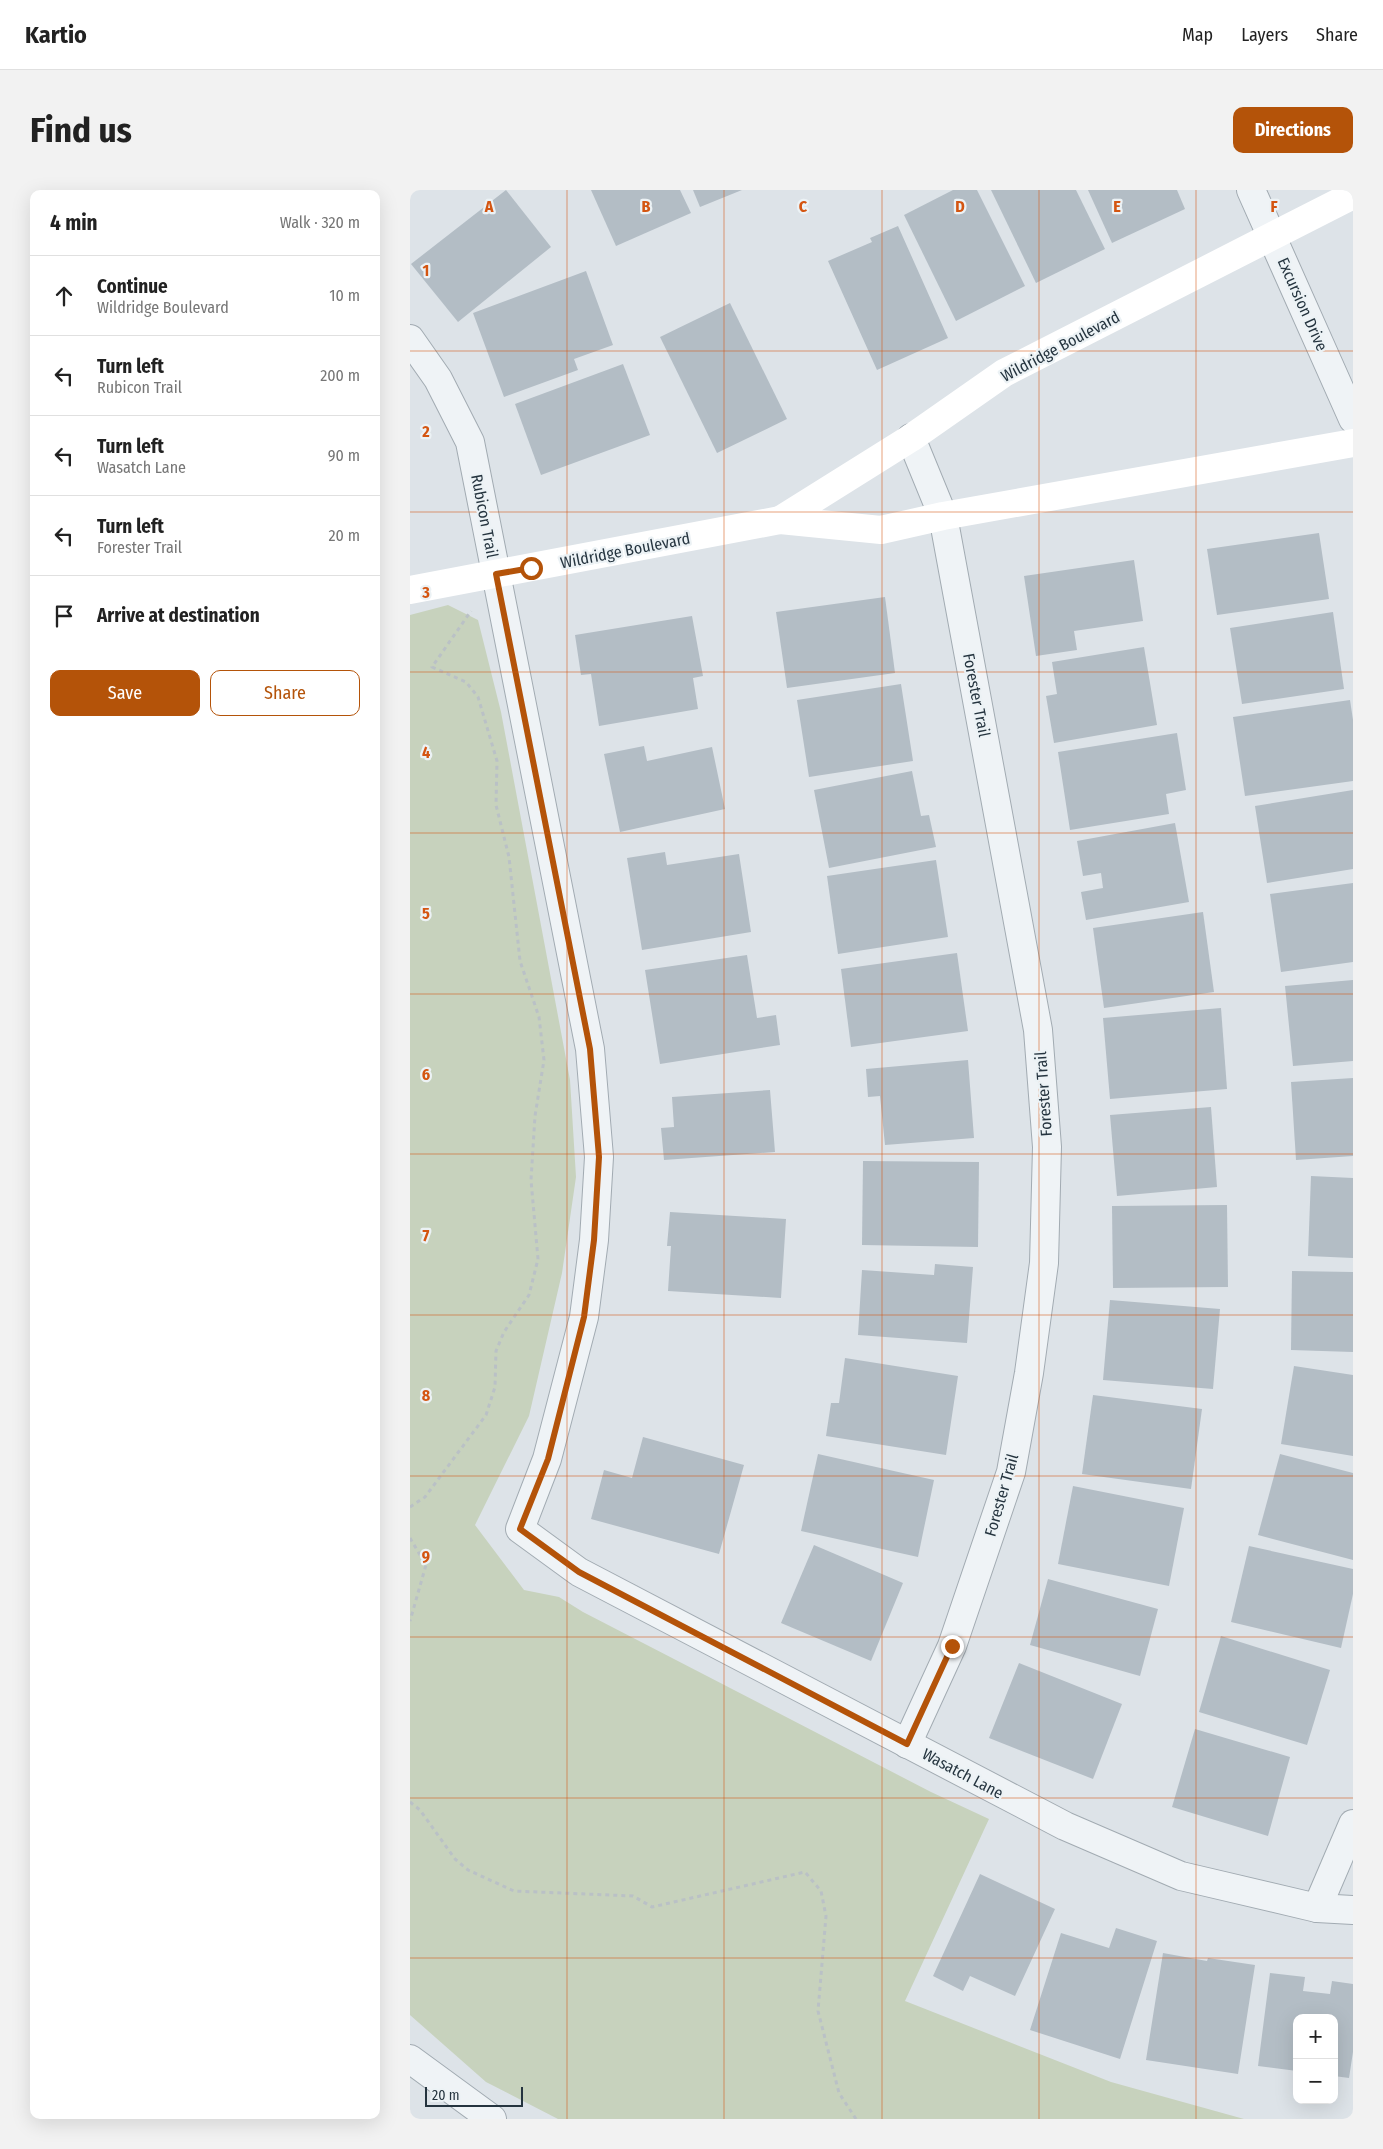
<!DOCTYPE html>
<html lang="en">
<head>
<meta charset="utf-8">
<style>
	body { margin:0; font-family:"Fira Sans Condensed",sans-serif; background:#f2f2f2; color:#222 }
	.controls { position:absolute; right:15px; bottom:15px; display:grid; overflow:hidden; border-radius:10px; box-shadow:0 5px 20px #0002 }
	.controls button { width:45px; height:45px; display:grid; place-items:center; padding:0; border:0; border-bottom:1px solid #e0e0e0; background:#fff; color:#222; font:25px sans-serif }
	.scale { position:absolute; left:15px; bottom:12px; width:98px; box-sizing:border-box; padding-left:5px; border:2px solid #25343f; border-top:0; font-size:14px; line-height:18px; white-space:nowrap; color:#25343f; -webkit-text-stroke:4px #ecf2f5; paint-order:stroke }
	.stop { position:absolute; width:15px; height:15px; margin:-11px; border:4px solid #b45309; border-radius:50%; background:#fff }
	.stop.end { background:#b45309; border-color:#fff; box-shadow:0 1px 5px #0008 }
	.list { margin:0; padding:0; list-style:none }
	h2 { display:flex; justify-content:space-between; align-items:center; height:65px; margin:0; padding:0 20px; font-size:21px }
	h2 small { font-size:16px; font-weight:400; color:#767676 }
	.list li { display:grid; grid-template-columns:32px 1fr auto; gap:15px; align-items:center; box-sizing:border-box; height:80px; padding:0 20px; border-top:1px solid #e0e0e0 }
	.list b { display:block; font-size:19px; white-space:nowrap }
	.list p { margin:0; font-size:16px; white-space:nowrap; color:#767676 }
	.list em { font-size:16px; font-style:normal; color:#767676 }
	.actions { display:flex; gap:10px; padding:15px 20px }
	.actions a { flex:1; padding:11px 0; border:1px solid #b45309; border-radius:10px; text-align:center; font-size:18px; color:#b45309 }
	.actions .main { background:#b45309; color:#fff }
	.icon { flex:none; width:28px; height:28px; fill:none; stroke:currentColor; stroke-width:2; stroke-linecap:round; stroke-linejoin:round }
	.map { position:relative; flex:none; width:943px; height:1929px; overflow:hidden; border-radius:10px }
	header { display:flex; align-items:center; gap:30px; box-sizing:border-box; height:70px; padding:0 25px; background:#fff; border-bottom:1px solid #e0e0e0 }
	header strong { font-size:24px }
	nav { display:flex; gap:28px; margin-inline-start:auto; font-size:18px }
	.intro { display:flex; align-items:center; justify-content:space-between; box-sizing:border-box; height:120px; padding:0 30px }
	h1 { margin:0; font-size:35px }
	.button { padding:12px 22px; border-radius:10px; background:#b45309; color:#fff; font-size:18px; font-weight:700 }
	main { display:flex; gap:30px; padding:0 30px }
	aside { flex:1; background:#fff; border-radius:10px; box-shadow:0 5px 20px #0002 }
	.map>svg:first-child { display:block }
</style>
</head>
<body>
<header>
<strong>Kartio</strong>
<nav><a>Map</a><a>Layers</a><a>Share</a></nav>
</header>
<div class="intro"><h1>Find us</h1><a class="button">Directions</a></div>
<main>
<aside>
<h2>4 min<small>Walk · 320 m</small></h2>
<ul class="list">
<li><svg class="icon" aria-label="ahead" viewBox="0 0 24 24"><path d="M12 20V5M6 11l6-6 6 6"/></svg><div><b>Continue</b><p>Wildridge Boulevard</p></div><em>10 m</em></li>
<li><svg class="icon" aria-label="left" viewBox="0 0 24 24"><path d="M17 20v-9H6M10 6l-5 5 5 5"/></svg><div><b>Turn left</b><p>Rubicon Trail</p></div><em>200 m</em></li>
<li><svg class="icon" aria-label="left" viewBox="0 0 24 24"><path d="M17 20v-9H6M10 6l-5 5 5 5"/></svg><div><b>Turn left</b><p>Wasatch Lane</p></div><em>90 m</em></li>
<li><svg class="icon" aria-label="left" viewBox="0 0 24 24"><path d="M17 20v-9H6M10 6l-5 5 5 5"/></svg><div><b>Turn left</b><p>Forester Trail</p></div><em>20 m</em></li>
<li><svg class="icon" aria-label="arrive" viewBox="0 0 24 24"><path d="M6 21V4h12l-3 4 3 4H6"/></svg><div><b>Arrive at destination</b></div></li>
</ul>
<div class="actions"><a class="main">Save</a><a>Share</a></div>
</aside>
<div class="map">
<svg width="943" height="1929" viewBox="0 0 943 1929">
	<rect width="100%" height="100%" fill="#dde3e8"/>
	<polygon fill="#c7d2bd" points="38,415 68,430 91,522 160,890 166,987 152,1083 119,1226 65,1335 114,1400 149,1407 173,1422 521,1602 579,1629 495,1811 701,1892 834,1929 148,1929 76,1892 0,1825 0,425"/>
	<g fill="#b3bdc5">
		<polygon points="96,0 141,57 48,132 1,74"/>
		<polygon points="181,0 270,0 281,23 206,56"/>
		<polygon points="283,0 332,0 290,17"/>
		<polygon points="543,0 567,0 615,96 546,131 494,25"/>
		<polygon points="581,0 666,0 695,59 626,93"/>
		<polygon points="678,0 767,0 775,19 702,53"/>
		<polygon points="488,36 538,148 467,180 418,71 462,52 460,48"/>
		<polygon points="176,81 203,155 164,169 168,180 94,207 63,123"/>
		<polygon points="320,113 377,229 307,263 250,147"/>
		<polygon points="213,174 240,245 131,285 105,214"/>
		<polygon points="909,343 919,409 807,425 797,359"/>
		<polygon points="724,370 733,431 664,441 667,460 626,466 614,386"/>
		<polygon points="475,407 485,483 377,498 366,422"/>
		<polygon points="923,422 934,499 832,514 820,438"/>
		<polygon points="282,426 293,486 283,488 288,519 189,536 181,484 171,485 165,445"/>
		<polygon points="734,457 747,535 644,553 636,506 647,504 642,472"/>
		<polygon points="491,494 503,571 399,587 387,510"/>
		<polygon points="940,510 943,530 943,591 835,606 823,527"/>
		<polygon points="767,543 776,600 756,604 759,624 660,640 648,562"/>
		<polygon points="234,556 237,571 302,557 315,619 210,642 194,564"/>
		<polygon points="502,581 511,626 519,625 526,657 419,678 404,600"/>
		<polygon points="943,600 943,679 857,693 845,616"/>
		<polygon points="765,633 779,712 676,730 671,702 693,698 691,683 673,686 667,651"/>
		<polygon points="255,662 257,675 329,664 341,742 232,760 217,668"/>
		<polygon points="526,670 538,747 428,764 417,686"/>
		<polygon points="943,693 943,772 871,782 860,704"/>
		<polygon points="793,722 804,802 694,818 683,738"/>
		<polygon points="547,763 558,841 441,857 431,779"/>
		<polygon points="337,765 347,828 366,825 370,855 250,874 235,780"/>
		<polygon points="943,790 943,871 883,876 875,796"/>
		<polygon points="811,818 817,899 700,909 693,828"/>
		<polygon points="558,870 564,948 475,955 470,906 458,907 456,879"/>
		<polygon points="943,888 943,966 886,970 881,892"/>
		<polygon points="360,900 365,962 254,970 251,938 264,937 262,907"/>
		<polygon points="801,917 807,997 707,1006 700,925"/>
		<polygon points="453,971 569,972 568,1057 452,1055"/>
		<polygon points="901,986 943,988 943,1068 898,1066"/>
		<polygon points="817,1015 818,1097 703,1098 702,1016"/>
		<polygon points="260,1022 376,1029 371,1108 258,1101 261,1056 257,1056"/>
		<polygon points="525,1074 563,1077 557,1153 448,1145 452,1080 524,1085"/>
		<polygon points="882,1081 943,1082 943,1162 881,1160"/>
		<polygon points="700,1110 810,1119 803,1199 693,1190"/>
		<polygon points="435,1168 548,1186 536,1265 416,1246 421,1213 429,1213"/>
		<polygon points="884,1176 943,1185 943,1266 871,1254"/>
		<polygon points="683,1205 792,1219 781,1299 672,1284"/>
		<polygon points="233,1247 334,1275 309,1364 181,1329 194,1280 222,1288"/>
		<polygon points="408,1264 524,1290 508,1367 391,1341"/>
		<polygon points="870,1264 943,1283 943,1370 848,1345"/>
		<polygon points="663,1296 774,1318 759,1396 648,1374"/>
		<polygon points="404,1355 493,1393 461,1471 371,1433"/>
		<polygon points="839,1356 943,1379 943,1404 931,1458 821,1432"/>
		<polygon points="638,1389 748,1419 730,1486 620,1455"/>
		<polygon points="811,1446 920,1480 897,1555 789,1522"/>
		<polygon points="609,1473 712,1514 683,1589 579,1548"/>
		<polygon points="785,1539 880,1567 858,1646 762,1617"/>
		<polygon points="570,1684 645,1719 605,1806 560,1786 553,1801 523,1786"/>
		<polygon points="706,1738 747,1751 710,1869 620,1840 651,1743 699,1758"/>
		<polygon points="753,1763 797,1771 798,1768 845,1775 828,1884 736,1870"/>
		<polygon points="860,1783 895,1787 893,1801 920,1804 922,1791 943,1794 943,1862 939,1888 924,1886 924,1828 887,1828 887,1881 848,1876"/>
	</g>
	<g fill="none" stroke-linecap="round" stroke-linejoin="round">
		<defs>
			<g id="street">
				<polyline points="841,0 943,229"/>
				<polyline points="0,149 28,189 60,252 180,859 189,967 184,1050 174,1127 137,1269 110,1339 169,1382 655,1636 771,1686 907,1718 943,1720"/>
				<polyline points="497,1554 542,1456 601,1282 619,1183 634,1073 637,957 628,840 533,326 501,248"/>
				<polyline points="907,1718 943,1634"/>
				<polyline points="0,1869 82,1929"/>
			</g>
		</defs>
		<use href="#street" stroke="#a2abb2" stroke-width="30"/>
		<g stroke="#bac1c6" stroke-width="3" stroke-dasharray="4 4" stroke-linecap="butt">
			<polyline points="0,1317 15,1307 76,1225 85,1197 86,1161 94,1142 119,1105 128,1069 121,990 125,926 134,870 129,827 110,771 99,667 86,615 87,571 68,507 56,492 22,477 61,421"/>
			<polyline points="0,1348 16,1375 0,1431"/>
			<polyline points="0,1612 10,1620 45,1669 58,1680 104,1701 223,1706 242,1717 395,1682 411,1701 416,1726 408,1821 429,1903 446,1929"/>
		</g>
		<use href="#street" stroke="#eff3f6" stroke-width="28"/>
		<g stroke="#fff" stroke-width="28">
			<polyline points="943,5 594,183 501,248 370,330 471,340 533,326 943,253"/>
			<polyline points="0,400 370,330"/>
		</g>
	</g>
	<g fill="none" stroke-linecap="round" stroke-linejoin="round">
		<polyline stroke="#b45309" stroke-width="6" points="121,378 86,384 180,859 189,967 184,1050 174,1127 138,1269 110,1339 169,1382 497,1554 542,1456"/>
	</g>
	<path fill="none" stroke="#d45511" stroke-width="1" stroke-opacity="0.55" d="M157,0V1929M314,0V1929M472,0V1929M629,0V1929M786,0V1929M0,161H943M0,322H943M0,482H943M0,643H943M0,804H943M0,964H943M0,1125H943M0,1286H943M0,1447H943M0,1608H943M0,1768H943"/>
	<g text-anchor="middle" stroke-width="4.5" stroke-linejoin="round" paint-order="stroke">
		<g font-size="16" fill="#25343f" stroke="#ecf2f5">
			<text transform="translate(893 114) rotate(66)" y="6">Excursion Drive</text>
			<text transform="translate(650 156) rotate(-28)" y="6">Wildridge Boulevard</text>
			<text transform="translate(75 326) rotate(79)" y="6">Rubicon Trail</text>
			<text transform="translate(215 360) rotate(-11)" y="6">Wildridge Boulevard</text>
			<text transform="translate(567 505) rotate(79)" y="6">Forester Trail</text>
			<text transform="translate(633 904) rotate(-94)" y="6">Forester Trail</text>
			<text transform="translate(591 1305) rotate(-74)" y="6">Forester Trail</text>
			<text transform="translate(553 1583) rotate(28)" y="6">Wasatch Lane</text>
		</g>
	</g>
	<g font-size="16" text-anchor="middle" font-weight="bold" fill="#d45511" stroke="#ecf2f5" stroke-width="4.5" stroke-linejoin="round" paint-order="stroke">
		<text x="79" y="22">A</text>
		<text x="236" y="22">B</text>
		<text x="393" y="22">C</text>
		<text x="550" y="22">D</text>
		<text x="707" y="22">E</text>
		<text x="864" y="22">F</text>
		<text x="16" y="86">1</text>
		<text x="16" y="247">2</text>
		<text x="16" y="408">3</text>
		<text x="16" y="568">4</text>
		<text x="16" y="729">5</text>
		<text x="16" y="890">6</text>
		<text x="16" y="1051">7</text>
		<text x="16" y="1211">8</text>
		<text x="16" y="1372">9</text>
	</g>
</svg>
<div class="controls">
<button>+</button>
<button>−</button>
</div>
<div class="scale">20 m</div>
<div class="stop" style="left:121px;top:378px"></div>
<div class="stop end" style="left:542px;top:1456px"></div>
</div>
</main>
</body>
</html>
